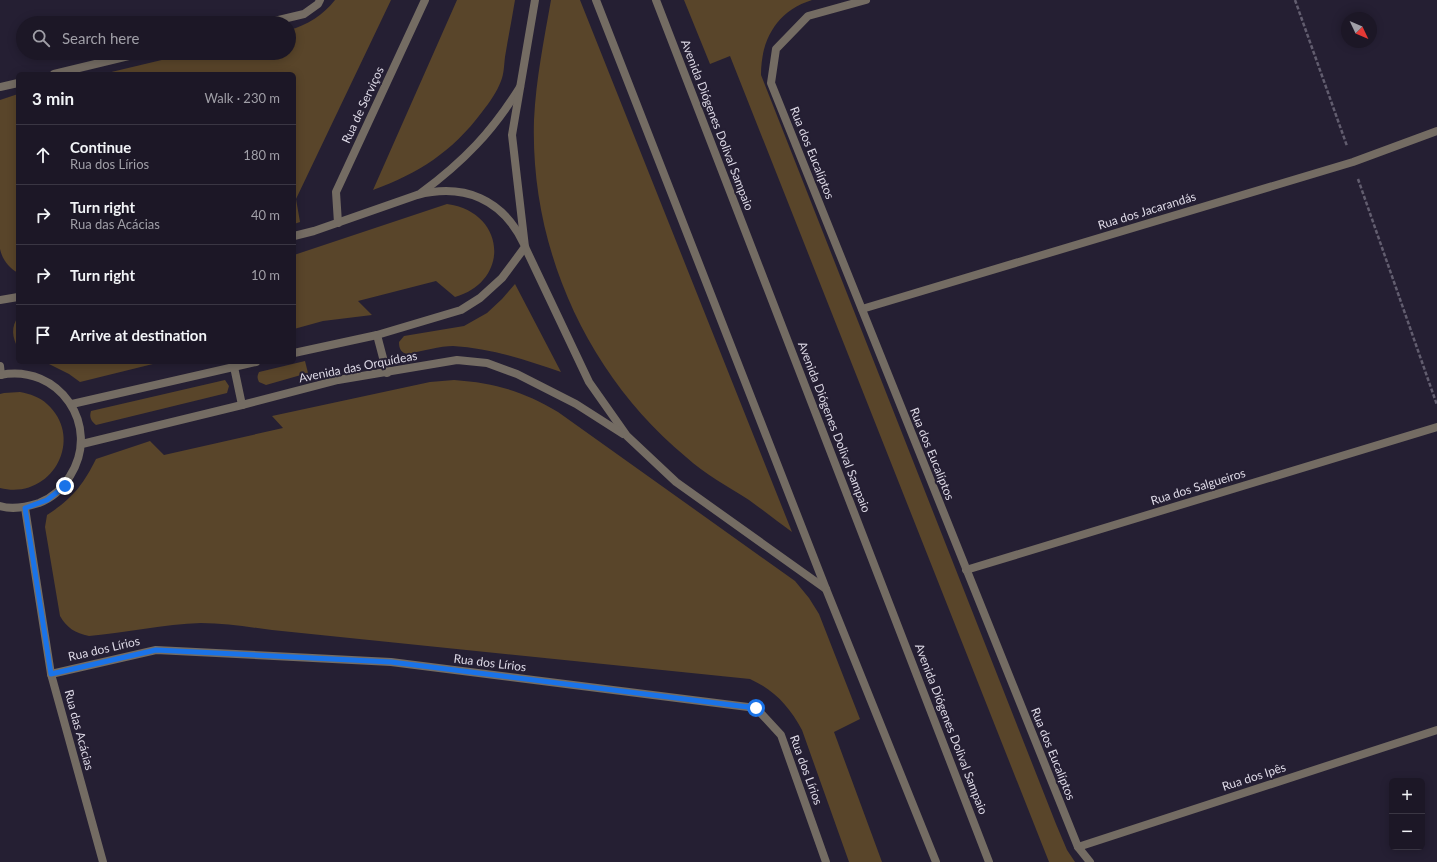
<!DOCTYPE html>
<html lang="en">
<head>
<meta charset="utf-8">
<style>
	body { margin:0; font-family:Lato,sans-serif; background:#25202e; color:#f1f3f6 }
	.controls { position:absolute; right:12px; bottom:12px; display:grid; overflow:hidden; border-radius:6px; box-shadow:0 2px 10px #0003 }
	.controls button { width:36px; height:36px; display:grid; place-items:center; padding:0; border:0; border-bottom:1px solid #3a3643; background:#1c1726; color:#f1f3f6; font:20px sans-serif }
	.compass { position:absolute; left:1341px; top:12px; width:36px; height:36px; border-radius:50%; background:#1c1726; box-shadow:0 2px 10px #0003; rotate:134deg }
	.stop { position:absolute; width:12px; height:12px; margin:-9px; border:3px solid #1a73e8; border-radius:50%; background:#fff }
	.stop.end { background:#1a73e8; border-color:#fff; box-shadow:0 1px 4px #0008 }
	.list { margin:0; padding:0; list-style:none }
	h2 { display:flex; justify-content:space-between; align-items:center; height:52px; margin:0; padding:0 16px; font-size:17px }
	h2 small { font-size:13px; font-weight:400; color:#a09fa7 }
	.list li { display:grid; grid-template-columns:26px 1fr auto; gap:12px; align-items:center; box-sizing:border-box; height:60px; padding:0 16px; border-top:1px solid #3a3643 }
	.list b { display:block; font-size:15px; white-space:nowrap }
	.list p { margin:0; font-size:13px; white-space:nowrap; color:#a09fa7 }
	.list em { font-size:13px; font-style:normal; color:#a09fa7 }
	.icon { flex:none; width:22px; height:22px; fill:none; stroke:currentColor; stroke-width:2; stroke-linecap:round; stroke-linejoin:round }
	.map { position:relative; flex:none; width:1437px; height:862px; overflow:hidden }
	.search { position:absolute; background:#1c1726; box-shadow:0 2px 10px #0003; left:16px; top:16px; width:280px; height:44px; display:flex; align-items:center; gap:10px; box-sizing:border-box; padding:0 14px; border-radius:22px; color:#a09fa7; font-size:15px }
	.panel { position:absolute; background:#1c1726; box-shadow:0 2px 10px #0003; left:16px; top:72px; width:280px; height:292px; border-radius:6px }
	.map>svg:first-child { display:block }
</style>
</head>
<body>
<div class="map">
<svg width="1437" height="862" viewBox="0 0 1437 862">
	<rect width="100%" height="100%" fill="#251f33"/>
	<g fill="#59452a">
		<path d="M335,0H391L296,199L300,222L294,224V74H103L191,53H289V30C308,25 323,15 335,0Z"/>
		<path d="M457,0H515C512,19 508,38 505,57C504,65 504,74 501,81C497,92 489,103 482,112C452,152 419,173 373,190Z"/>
		<path d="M551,0H580L792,532C778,522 763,510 749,500C727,486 705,474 686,457C587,375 530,248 534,120C536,79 544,40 551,0Z"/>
		<path d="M684,0H812C777,11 761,39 761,75L1056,824L1067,850L1075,862H1049L730,56L710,64Z"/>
		<path d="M18,94V273C9,268 2,259 0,249V100Z"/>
		<path d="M447,204C506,212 511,281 455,297L436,281L358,301L372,315L323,321L294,329V255Z"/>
		<path d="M515,284L561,372C526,360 490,348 453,346C441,346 421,351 408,354C401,353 399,349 399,342L404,336L464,326L487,313L502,299Z"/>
		<path d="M18,317V348C12,337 11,327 18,317Z"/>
		<path d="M305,361L308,373L266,385L259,382C257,378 257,376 259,372Z"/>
		<polygon points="45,362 161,362 80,382 69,374"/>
		<path d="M225,380L229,386L227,393L96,425C91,421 89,417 91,411Z"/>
		<path d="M454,380C495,383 523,391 558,412L795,581L809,598L819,614L860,719L834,732L882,862H849L802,730C789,706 774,690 750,679L272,630C248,627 225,623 201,623C164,624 126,633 89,636C75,633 67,628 60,616L45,527L47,515C72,499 83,485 96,459L150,441L164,455L283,428L272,416L430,382Z"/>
		<path d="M20,392C30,394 40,397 47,404C86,439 51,501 0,488V394L4,393Z"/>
	</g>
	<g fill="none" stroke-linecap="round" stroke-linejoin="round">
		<g stroke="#625d6f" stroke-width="2.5" stroke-dasharray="4 2" stroke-linecap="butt">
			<polyline points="1295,0 1347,146"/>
			<polyline points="1358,179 1437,405"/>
		</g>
		<g stroke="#746c63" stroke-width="8">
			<path d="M421,193C464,161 492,132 520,87"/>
			<polyline points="338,223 336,192 425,0"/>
			<path d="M294,236L314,231L417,195C464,183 503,199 524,244"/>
			<polyline points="0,300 18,297"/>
		</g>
		<g stroke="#746c63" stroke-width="8">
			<polyline points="535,0 512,135 525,247 589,382 627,436 676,482 826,589"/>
			<polyline points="866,0 808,16 776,49 771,83 1078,847 1090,862"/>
			<polyline points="266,23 304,14 318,4 320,0"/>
			<polyline points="54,74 141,53"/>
			<polyline points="0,87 18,83"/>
			<polyline points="862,309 1353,162 1437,131"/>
			<polyline points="377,335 387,373"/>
			<polyline points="294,353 377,335 461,310 480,298 502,278 525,247"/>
			<polyline points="0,366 1,375"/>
			<polyline points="234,367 242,405"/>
			<path d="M0,375C59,363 102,426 70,476C63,488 52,498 39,503C26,507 13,510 0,506"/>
			<polyline points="72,404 256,362"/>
			<polyline points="82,444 242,405 338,380 457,360 487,363 517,374 576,404 623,434"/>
			<polyline points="25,508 51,674 103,862"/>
			<polyline points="966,570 1437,427"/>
			<polyline points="51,674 156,650 391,662 756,708 781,735 826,862"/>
			<polyline points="1078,847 1437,730"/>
		</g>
		<g stroke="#746c63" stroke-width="8">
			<polyline points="596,0 826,589 936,862"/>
			<polyline points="656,0 989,862"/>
		</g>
	</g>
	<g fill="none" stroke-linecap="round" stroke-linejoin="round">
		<polyline stroke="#1a73e8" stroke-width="5" points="65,486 47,500 25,508 51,674 156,650 391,662 756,708"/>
	</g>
	<g text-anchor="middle" stroke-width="4" stroke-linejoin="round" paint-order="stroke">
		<g font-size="12" fill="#dedae7" stroke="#251f33">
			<text transform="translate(363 105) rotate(-65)" y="4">Rua de Serviços</text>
			<text transform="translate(717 125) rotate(69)" y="4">Avenida Diógenes Dolival Sampaio</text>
			<text transform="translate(812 153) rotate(68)" y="4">Rua dos Eucalíptos</text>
			<text transform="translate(1147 211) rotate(-17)" y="4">Rua dos Jacarandás</text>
			<text transform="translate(358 367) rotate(-11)" y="4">Avenida das Orquídeas</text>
			<text transform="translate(834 427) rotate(69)" y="4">Avenida Diógenes Dolival Sampaio</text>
			<text transform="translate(932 454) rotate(68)" y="4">Rua dos Eucalíptos</text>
			<text transform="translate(1198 487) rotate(-17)" y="4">Rua dos Salgueiros</text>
			<text transform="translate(104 649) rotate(-13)" y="4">Rua dos Lírios</text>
			<text transform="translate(490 663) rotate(7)" y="4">Rua dos Lírios</text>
			<text transform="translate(951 729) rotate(69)" y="4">Avenida Diógenes Dolival Sampaio</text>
			<text transform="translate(79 730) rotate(75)" y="4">Rua das Acácias</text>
			<text transform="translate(1053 754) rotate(68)" y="4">Rua dos Eucalíptos</text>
			<text transform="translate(806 770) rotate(70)" y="4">Rua dos Lírios</text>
			<text transform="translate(1254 777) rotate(-18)" y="4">Rua dos Ipês</text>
		</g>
	</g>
</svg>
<div class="controls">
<button>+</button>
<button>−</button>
</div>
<svg class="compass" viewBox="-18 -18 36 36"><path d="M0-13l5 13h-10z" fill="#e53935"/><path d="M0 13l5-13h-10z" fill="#a09fa7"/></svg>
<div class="stop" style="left:756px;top:708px"></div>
<div class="stop end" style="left:65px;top:486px"></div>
<div class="search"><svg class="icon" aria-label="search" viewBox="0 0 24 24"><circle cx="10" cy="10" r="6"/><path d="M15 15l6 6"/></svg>Search here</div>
<section class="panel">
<h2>3 min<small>Walk · 230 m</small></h2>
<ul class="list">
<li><svg class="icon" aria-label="ahead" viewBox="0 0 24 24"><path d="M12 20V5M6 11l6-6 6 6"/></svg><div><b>Continue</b><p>Rua dos Lírios</p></div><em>180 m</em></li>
<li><svg class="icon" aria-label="right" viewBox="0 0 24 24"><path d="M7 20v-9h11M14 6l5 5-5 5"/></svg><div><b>Turn right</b><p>Rua das Acácias</p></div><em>40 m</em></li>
<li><svg class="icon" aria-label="right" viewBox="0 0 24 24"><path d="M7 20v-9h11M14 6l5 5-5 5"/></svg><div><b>Turn right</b></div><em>10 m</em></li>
<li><svg class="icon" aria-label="arrive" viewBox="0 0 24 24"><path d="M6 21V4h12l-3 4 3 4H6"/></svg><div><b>Arrive at destination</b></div></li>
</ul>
</section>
</div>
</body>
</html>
